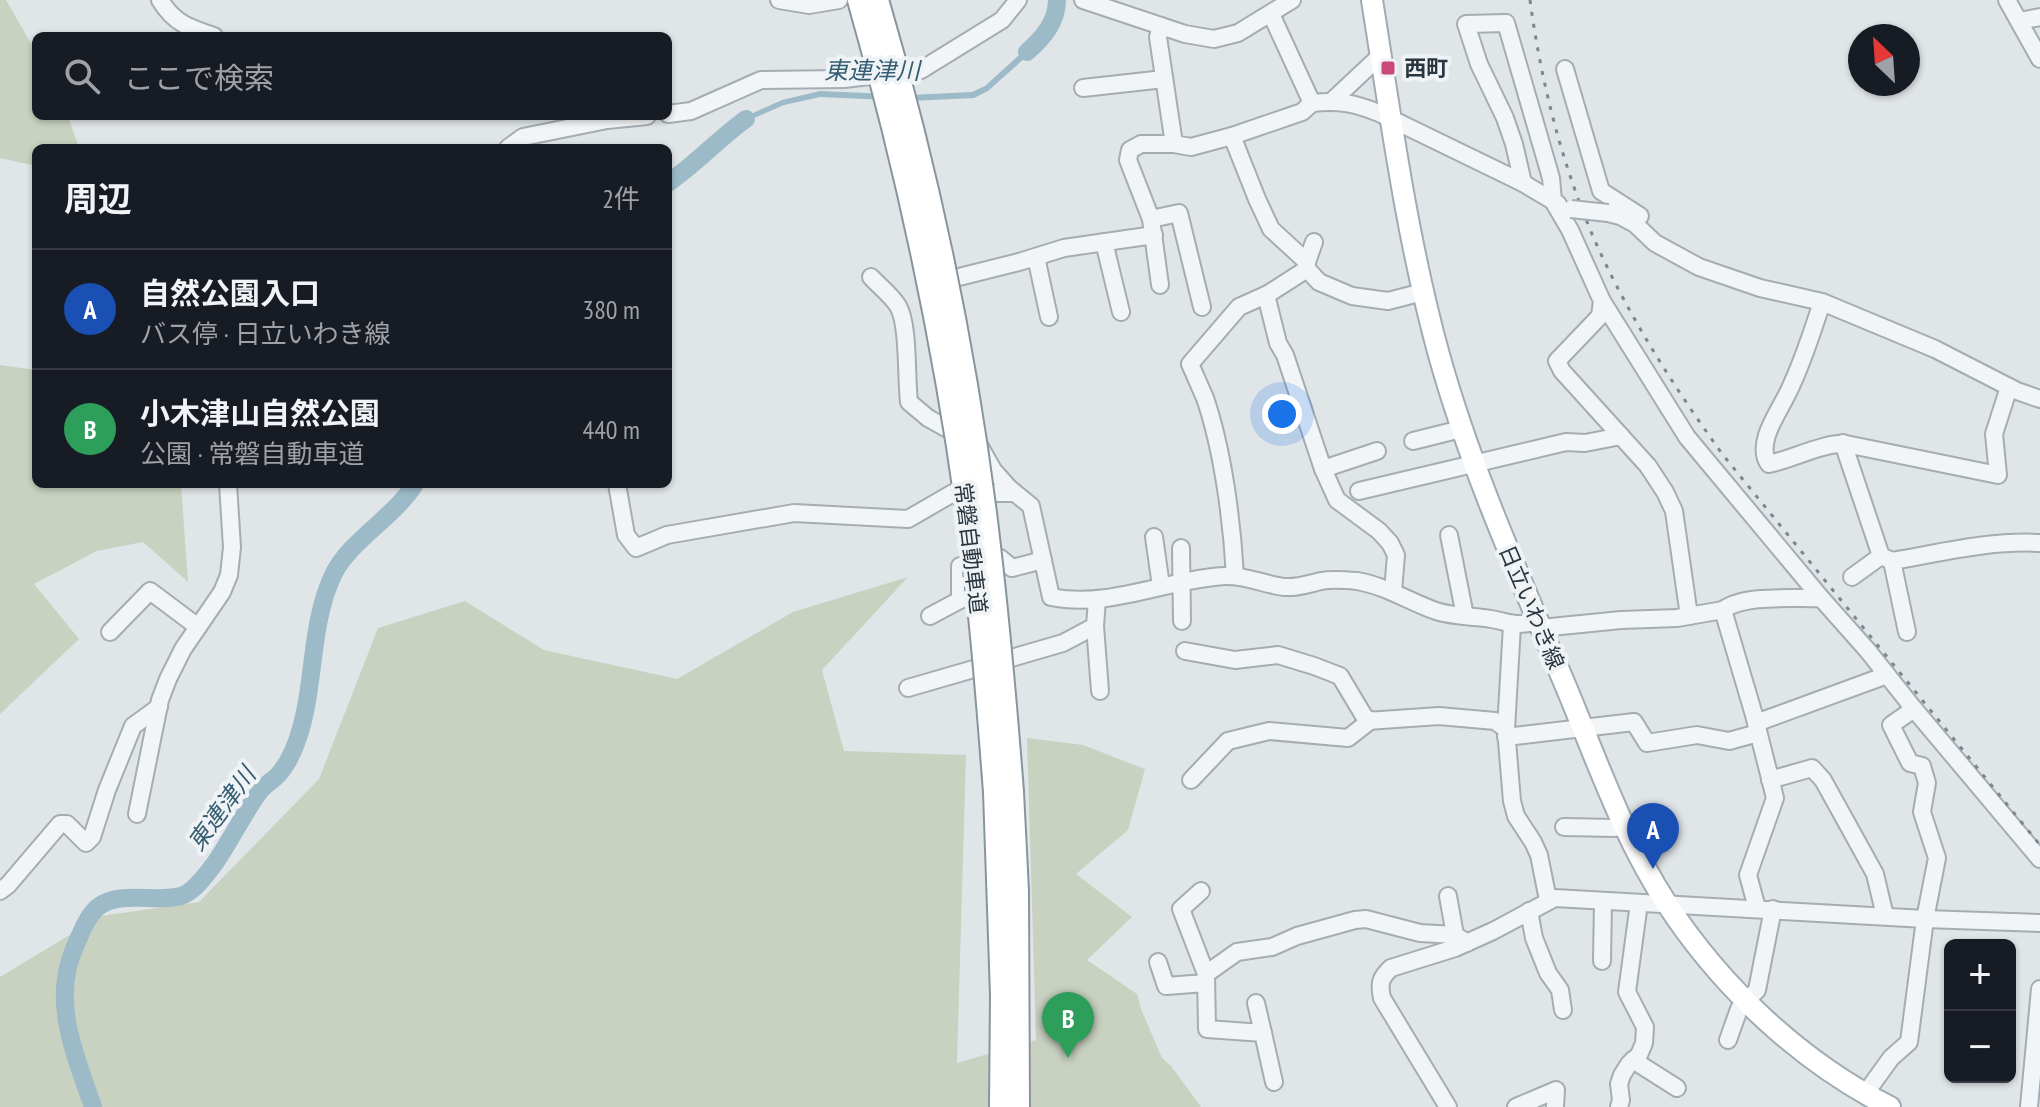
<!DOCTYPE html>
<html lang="ja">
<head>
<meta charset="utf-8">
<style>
	body { margin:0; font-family:"PT Sans Narrow","Noto Sans JP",sans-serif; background:#242831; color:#f1f3f6 }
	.controls { position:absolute; right:24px; bottom:24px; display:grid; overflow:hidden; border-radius:12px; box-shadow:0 2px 6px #0004 }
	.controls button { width:72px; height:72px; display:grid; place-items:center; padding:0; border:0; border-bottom:2px solid #363941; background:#171b24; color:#f1f3f6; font:40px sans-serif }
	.compass { position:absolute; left:1848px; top:24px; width:72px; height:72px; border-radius:50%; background:#171b24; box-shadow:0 2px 6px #0004; rotate:335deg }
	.you { position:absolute; left:1282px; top:414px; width:28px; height:28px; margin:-20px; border:6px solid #fff; border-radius:50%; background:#1a73e8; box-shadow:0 0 0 12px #1a73e833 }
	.badge { display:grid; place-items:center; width:52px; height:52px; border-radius:50%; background:#8c9099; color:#fff; font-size:26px; font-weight:700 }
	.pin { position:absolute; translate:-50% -66px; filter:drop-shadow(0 2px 4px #0008) }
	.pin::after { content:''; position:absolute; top:42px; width:28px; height:24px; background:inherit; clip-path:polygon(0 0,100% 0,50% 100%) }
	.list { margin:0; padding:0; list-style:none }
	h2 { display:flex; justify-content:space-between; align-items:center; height:104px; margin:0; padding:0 32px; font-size:34px }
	h2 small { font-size:26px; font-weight:400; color:#9ea1a6 }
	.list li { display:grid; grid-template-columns:52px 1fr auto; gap:24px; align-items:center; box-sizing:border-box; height:120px; padding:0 32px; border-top:2px solid #363941 }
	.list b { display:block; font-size:30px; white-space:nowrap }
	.list p { margin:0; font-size:26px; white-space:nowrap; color:#9ea1a6 }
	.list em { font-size:26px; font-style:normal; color:#9ea1a6 }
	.icon { flex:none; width:44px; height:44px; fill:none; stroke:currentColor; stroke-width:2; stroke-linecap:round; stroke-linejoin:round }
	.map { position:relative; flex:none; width:2040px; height:1107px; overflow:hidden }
	.search { position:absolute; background:#171b24; box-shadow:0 2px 6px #0004; left:32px; top:32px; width:640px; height:88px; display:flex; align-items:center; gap:20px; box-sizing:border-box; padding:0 28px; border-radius:12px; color:#9ea1a6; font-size:30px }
	.panel { position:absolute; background:#171b24; box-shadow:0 2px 6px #0004; left:32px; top:144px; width:640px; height:344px; border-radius:12px }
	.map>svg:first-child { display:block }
</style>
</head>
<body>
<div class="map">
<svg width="2040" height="1107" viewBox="0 0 2040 1107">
	<rect width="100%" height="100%" fill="#e0e5e8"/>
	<g fill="#c9d2c1">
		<polygon points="0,0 6,0 36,52 36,116 68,116 79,148 36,148 36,166 0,158"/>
		<polygon points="0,365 36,370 36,484 181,484 188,582 143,542 97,551 34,584 79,639 0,714"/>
		<polygon points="908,577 822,670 844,751 966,755 957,1063 1036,1040 1027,738 1083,745 1145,769 1128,830 1076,874 1132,917 1087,960 1137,994 1141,1009 1162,1058 1171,1066 1201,1107 0,1107 0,977 101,916 199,902 319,779 378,628 465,601 544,650 677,679 793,612"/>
	</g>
	<polygon fill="#9cbac7" points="1041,35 1045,40 988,91 974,98 911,101 820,97 784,105 747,121 729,134 725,130 744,117 782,100 820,91 911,95 972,92 985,86"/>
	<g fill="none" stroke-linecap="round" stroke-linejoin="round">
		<g stroke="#9cbac7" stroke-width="18">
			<path d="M1027,52C1043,38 1057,22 1057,0"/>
			<path d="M668,183C696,164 718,139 746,119"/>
			<path d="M93,1107C76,1057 51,1002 74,949C80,936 86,917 98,907C118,890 157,903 181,896C194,892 207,874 215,863C231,840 243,814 260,791C265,785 272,781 278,775C288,764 293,753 298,738C316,685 309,624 334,573C351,540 393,518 415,484"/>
		</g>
		<defs>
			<g id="minor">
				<path d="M160,0C174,23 189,28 214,36"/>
				<polyline points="779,0 809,5 839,0"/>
				<polyline points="1083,0 1185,34 1214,39 1238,33 1292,0"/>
				<polyline points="2007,0 2040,59"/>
				<path d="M1271,14L1312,103C1338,100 1354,103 1379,113L1523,183L1558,204"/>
				<polyline points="2020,21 2040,17"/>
				<polyline points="1161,26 1158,37 1174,144 1191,147 1232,136"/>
				<polyline points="1565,69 1601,191 1640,216"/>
				<polyline points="1083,88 1164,79"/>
				<polyline points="1333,100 1381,55"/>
				<polyline points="668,114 691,111 761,80 844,79 921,70 1002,20 1018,0"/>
				<polyline points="508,148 523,137 607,120 647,116"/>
				<polyline points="1523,183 1514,144 1505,118 1479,64 1466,24 1506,23 1551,178 1553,201 1570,230 1602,301 1600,316 1557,361 1562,371 1648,466 1665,492 1674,511 1689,616"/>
				<polyline points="1608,213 1620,216 1635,224 1655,243 1699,267 1760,288 1822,302 1935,349 2017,391 2040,399"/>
				<polyline points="1151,219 1179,213 1202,307"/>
				<polyline points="1104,242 1121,312"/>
				<polyline points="1036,257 1049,317"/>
				<polyline points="1307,262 1271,229 1257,199 1232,136 1302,112 1312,103"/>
				<polyline points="1307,269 1319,282 1352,296 1388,301 1423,292"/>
				<path d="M871,277C879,286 891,295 898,306C909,324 906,379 909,402L928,418L980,447L993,470L1009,488L1031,506L1051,597C1110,609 1167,579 1225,576C1246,575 1265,585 1285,587C1298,588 1308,584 1321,581C1331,579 1346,580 1357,581C1386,586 1410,602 1436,611C1454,617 1473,616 1491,619C1513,623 1515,627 1538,621"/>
				<polyline points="951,279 1019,262 1064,248 1154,235"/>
				<polyline points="1160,285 1151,219 1128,160 1130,150 1141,144 1174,144"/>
				<polyline points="1266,295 1278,343 1285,355 1323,469 1337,500 1379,531 1390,543 1396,555 1393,591"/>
				<polyline points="1602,301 1687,437 1821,598"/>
				<path d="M1822,302C1813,330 1804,358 1792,384C1785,401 1773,417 1767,435C1764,445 1763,456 1769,464C1792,459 1826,442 1846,444L1998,475L1994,434L2009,387"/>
				<polyline points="1413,441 1461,429"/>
				<polyline points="1843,443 1881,556 1892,561"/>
				<polyline points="1323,469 1377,451"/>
				<polyline points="617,484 626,535 636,548 667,535 794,513 908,519 953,493 1014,493"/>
				<polyline points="1359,491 1566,442 1585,443 1621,436"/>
				<polyline points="1449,535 1465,616"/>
				<polyline points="1154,537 1161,586"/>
				<polyline points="1181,548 1182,621"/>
				<path d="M1235,576C1232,521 1223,451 1205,398C1200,387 1195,375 1190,364L1239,307L1268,294L1307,269V262L1314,242"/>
				<polyline points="1852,577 1881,556"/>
				<polyline points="930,616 960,600 960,566 1000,558 1012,568 1043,560"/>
				<polyline points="1512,625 1506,729 1512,801 1516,816 1533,842 1539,855 1548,900"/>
				<polyline points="1095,626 1100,691"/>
				<polyline points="1541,628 1621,620 1677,618 1723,610"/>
				<polyline points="110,632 150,591 198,627"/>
				<path d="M1907,632L1892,561C1940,553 1990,540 2040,543"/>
				<polyline points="1185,651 1235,660 1278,655 1314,666 1340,676 1367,721 1439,716 1495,721 1506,729"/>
				<polyline points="908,688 1063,643 1095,626 1097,599"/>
				<polyline points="1756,723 1887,675"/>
				<polyline points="1506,737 1634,722 1647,743 1697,735 1729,741 1758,733"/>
				<polyline points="1191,780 1228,741 1269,731 1348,738 1371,720"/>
				<polyline points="1770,780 1812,768 1823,780 1875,874 1885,916"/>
				<polyline points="137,814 160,700 168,679 183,649 222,592 229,575 232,547 228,484"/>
				<polyline points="1564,827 1615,828 1625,826"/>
				<polyline points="0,891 8,885 60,824 67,824 86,843 92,837 107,790 133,726 159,707"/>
				<polyline points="1201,891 1181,909 1206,974"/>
				<polyline points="1448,896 1455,935"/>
				<path d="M1757,908L1748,875L1775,798L1754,715L1723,610C1744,594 1794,599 1821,598L1868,651L1914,709"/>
				<polyline points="1529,911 1534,938 1548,973 1560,990 1563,1010"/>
				<polyline points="1602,961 1603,901"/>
				<polyline points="1158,962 1166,986 1206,983"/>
				<polyline points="1256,1003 1263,1033"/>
				<polyline points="1728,1040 1739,1009 1757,990 1773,909"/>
				<polyline points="1633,1060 1677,1088"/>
				<polyline points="1274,1082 1263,1033 1207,1029 1206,974 1237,952 1272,947 1297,936 1355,920 1366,919 1420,933 1455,935 1467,943"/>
				<polyline points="1865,1094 1891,1058 1909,1042 1925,919 1937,858 1922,812 1927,783 1922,766 1910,763 1891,725 1914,709 2040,859"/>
				<path d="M1448,1107L1382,998C1379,984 1380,978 1391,968L1455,948L1493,931L1555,898L1925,919L2040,923"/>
				<polyline points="1516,1107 1556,1090 1555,1107"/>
				<polyline points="1619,1107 1621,1100 1619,1084 1622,1075 1629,1064 1639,1055 1644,1043 1645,1027 1627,992 1639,903"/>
				<polyline points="2029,1107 2040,989"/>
			</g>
			<path id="major" d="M1372,0C1391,119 1407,239 1439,355C1470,466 1516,569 1561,675C1594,752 1621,834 1667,904C1722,988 1801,1062 1890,1107"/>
			<g id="highway">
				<polyline points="995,792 1002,995 1001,1107"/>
				<polyline points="1012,792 1017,891 1018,1107"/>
			</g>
		</defs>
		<use href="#minor" stroke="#a5adb2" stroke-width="20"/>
		<use href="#major" stroke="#9facb3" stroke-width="24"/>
		<use href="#highway" stroke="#87959e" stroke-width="26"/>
		<use href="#minor" stroke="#f2f5f7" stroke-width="16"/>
		<use href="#major" stroke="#fff" stroke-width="20"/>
		<use href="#highway" stroke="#fff" stroke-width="22"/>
		<path stroke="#7a8791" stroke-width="3" stroke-dasharray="4 8" stroke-linecap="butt" d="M1530,0C1541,82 1562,165 1595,241C1629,317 1674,387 1723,455L2040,845"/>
		<defs>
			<polyline id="minor-bridge" points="1571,209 1608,213"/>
			<g id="highway-bridge">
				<path d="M859,0C908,171 945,345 969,521C981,611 988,701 995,792"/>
				<path d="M877,0C927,170 964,345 986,521C997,611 1005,701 1012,792"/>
			</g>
		</defs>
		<use href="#minor-bridge" stroke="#a5adb2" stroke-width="20" stroke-linecap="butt"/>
		<use href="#highway-bridge" stroke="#87959e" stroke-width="26" stroke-linecap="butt"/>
		<use href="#minor-bridge" stroke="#f2f5f7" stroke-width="16"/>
		<use href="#highway-bridge" stroke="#fff" stroke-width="22"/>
	</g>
	<rect fill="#c94978" stroke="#eff3f6" stroke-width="3" x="1380" y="60" width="16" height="16" rx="4"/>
	<g text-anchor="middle" stroke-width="8" stroke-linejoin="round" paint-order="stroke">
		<g font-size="22" font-weight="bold" fill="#29363f" stroke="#eff3f6" text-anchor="start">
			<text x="1404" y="76">西町</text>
		</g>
		<g font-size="22" fill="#29363f" stroke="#eff3f6">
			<text transform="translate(971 548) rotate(83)" y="8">常磐自動車道</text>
			<text transform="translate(1532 607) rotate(67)" y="8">日立いわき線</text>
		</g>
		<g font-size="24" font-style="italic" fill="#355d71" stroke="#eff3f6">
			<text x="872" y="79">東連津川</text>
			<text transform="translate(222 809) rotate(-54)" y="8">東連津川</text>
		</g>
	</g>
</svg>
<div class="controls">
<button>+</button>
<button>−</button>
</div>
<svg class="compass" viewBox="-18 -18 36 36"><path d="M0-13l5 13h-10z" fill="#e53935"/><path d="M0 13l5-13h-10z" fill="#9ea1a6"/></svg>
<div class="you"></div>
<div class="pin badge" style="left:1653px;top:869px;background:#1a4fb4">A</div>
<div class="pin badge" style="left:1068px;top:1058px;background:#2e9e5b">B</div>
<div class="search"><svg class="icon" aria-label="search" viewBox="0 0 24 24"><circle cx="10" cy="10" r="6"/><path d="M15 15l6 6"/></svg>ここで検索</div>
<section class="panel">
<h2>周辺<small>2件</small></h2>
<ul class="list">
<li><span class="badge" style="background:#1a4fb4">A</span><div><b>自然公園入口</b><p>バス停 · 日立いわき線</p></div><em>380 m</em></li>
<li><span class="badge" style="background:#2e9e5b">B</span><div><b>小木津山自然公園</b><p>公園 · 常磐自動車道</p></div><em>440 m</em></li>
</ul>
</section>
</div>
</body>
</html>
